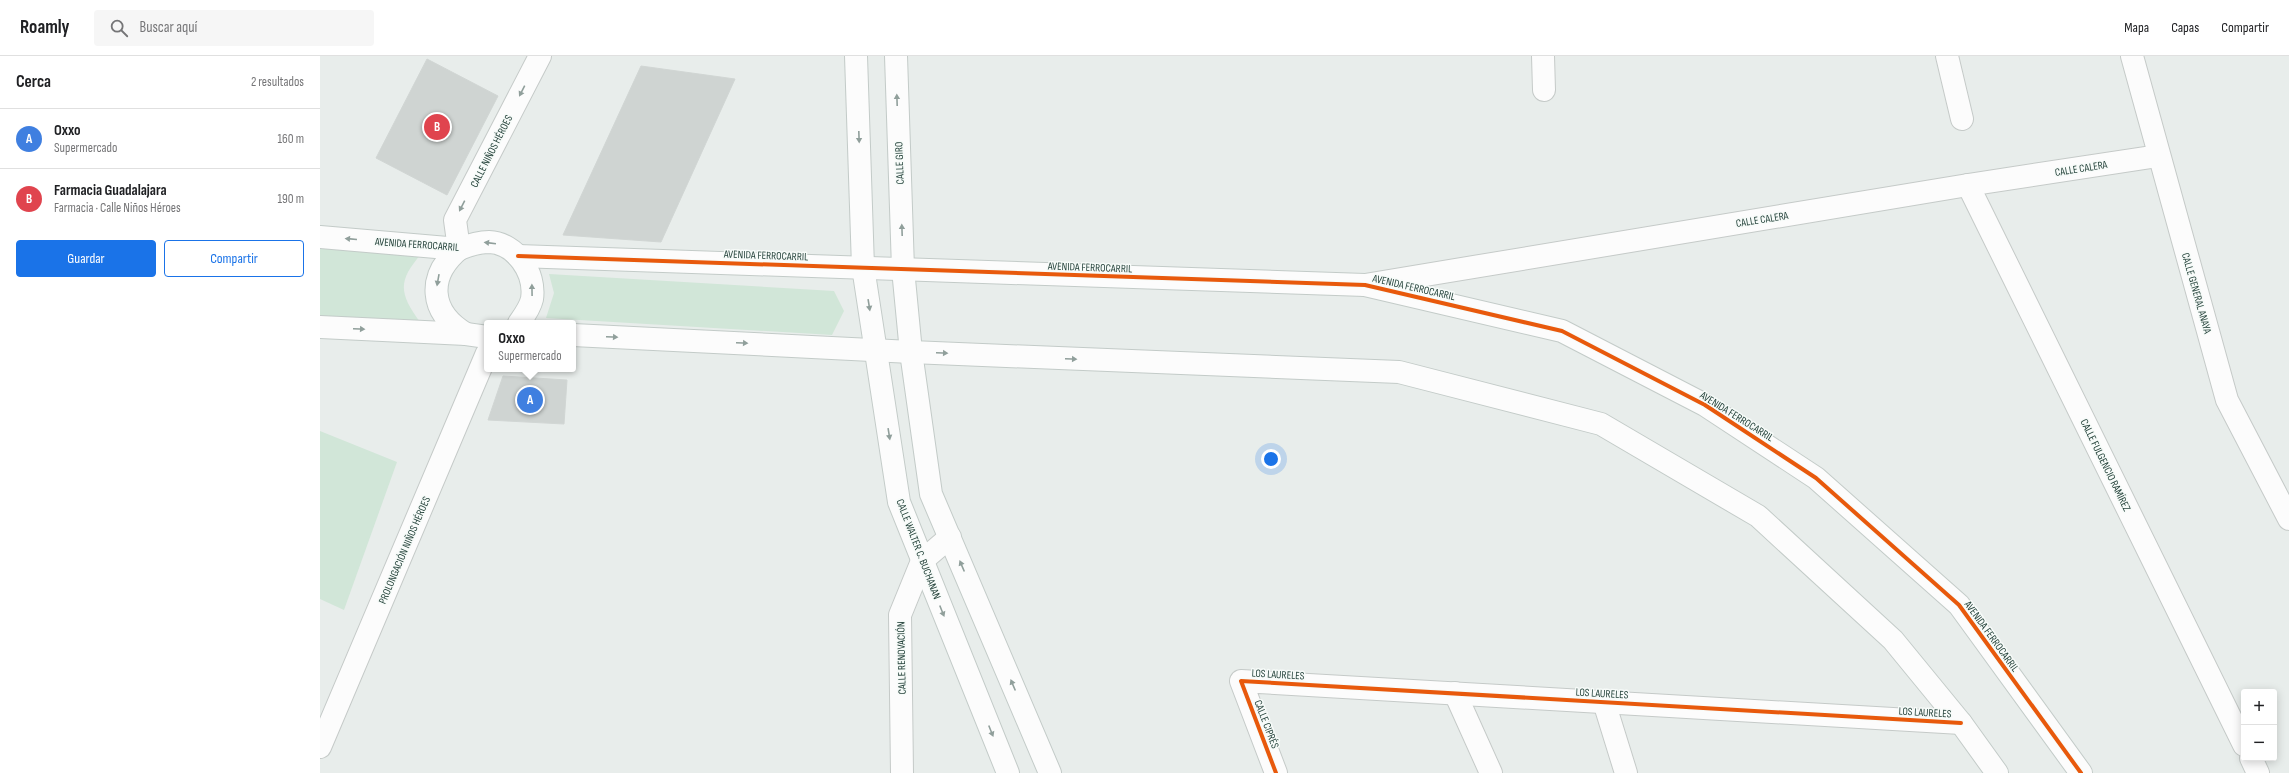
<!DOCTYPE html>
<html lang="es">
<head>
<meta charset="utf-8">
<style>
	body { margin:0; font-family:"Sofia Sans Condensed",sans-serif; background:#f6f6f6; color:#202124 }
	.controls { position:absolute; right:12px; bottom:12px; display:grid; overflow:hidden; border-radius:4px; box-shadow:0 2px 10px #0003 }
	.controls button { width:36px; height:36px; display:grid; place-items:center; padding:0; border:0; border-bottom:1px solid #e0e0e0; background:#fff; color:#202124; font:20px sans-serif }
	.you { position:absolute; left:951px; top:403px; width:14px; height:14px; margin:-10px; border:3px solid #fff; border-radius:50%; background:#1a73e8; box-shadow:0 0 0 6px #1a73e833 }
	.badge { display:grid; place-items:center; width:26px; height:26px; border-radius:50%; background:#1a73e8; color:#fff; font-size:13px; font-weight:700 }
	.pin { position:absolute; translate:-50% -50%; border:2px solid #fff; box-shadow:0 1px 4px #0006 }
	.popup { position:absolute; left:164px; top:264px; width:92px; height:52px; box-sizing:border-box; display:grid; place-content:center; border-radius:4px; background:#fff; filter:drop-shadow(0 1px 3px #0005); font-size:13px; white-space:nowrap; color:#757577 }
	.popup b { font-size:15px; color:#202124 }
	.popup::after { content:''; position:absolute; left:50%; top:100%; margin-left:-8px; border:8px solid transparent; border-top-color:#fff }
	.list { margin:0; padding:0; list-style:none }
	h2 { display:flex; justify-content:space-between; align-items:center; height:52px; margin:0; padding:0 16px; font-size:17px }
	h2 small { font-size:13px; font-weight:400; color:#757577 }
	.list li { display:grid; grid-template-columns:26px 1fr auto; gap:12px; align-items:center; box-sizing:border-box; height:60px; padding:0 16px; border-top:1px solid #e0e0e0 }
	.list b { display:block; font-size:15px; white-space:nowrap }
	.list p { margin:0; font-size:13px; white-space:nowrap; color:#757577 }
	.list em { font-size:13px; font-style:normal; color:#757577 }
	.actions { display:flex; gap:8px; padding:12px 16px }
	.actions a { flex:1; padding:9px 0; border:1px solid #1a73e8; border-radius:4px; text-align:center; font-size:14px; color:#1a73e8 }
	.actions .main { background:#1a73e8; color:#fff }
	.icon { flex:none; width:22px; height:22px; fill:none; stroke:currentColor; stroke-width:2; stroke-linecap:round; stroke-linejoin:round }
	.map { position:relative; flex:none; width:1969px; height:717px; overflow:hidden }
	header { display:flex; align-items:center; gap:24px; box-sizing:border-box; height:56px; padding:0 20px; background:#fff; border-bottom:1px solid #e0e0e0 }
	header strong { font-size:19px }
	nav { display:flex; gap:22px; margin-inline-start:auto; font-size:14px }
	.search { width:280px; height:36px; background:#f6f6f6; display:flex; align-items:center; gap:10px; box-sizing:border-box; padding:0 14px; border-radius:4px; color:#757577; font-size:15px }
	main { display:flex }
	aside { flex:1; background:#fff }
	.map>svg:first-child { display:block }
</style>
</head>
<body>
<header>
<strong>Roamly</strong>
<div class="search"><svg class="icon" aria-label="search" viewBox="0 0 24 24"><circle cx="10" cy="10" r="6"/><path d="M15 15l6 6"/></svg>Buscar aquí</div>
<nav><a>Mapa</a><a>Capas</a><a>Compartir</a></nav>
</header>
<main>
<aside>
<h2>Cerca<small>2 resultados</small></h2>
<ul class="list">
<li><span class="badge" style="background:#3f7fe0">A</span><div><b>Oxxo</b><p>Supermercado</p></div><em>160 m</em></li>
<li><span class="badge" style="background:#e0444e">B</span><div><b>Farmacia Guadalajara</b><p>Farmacia · Calle Niños Héroes</p></div><em>190 m</em></li>
</ul>
<div class="actions"><a class="main">Guardar</a><a>Compartir</a></div>
</aside>
<div class="map">
<svg width="1969" height="717" viewBox="0 0 1969 717">
	<rect width="100%" height="100%" fill="#e8edeb"/>
	<g fill="#d1e6d8">
		<path d="M0,192L103,196C78,224 78,236 100,266L0,261Z"/>
		<polygon points="229,218 514,235 524,255 512,279 226,262 234,237"/>
		<polygon points="0,375 77,406 24,554 0,543"/>
	</g>
	<g fill="#cfd4d2" stroke="#d1d6d4">
		<polygon points="107,3 178,40 127,139 56,102"/>
		<polygon points="321,10 415,23 341,186 243,179"/>
		<polygon points="183,320 247,324 244,368 168,364"/>
	</g>
	<g fill="none" stroke-linecap="round" stroke-linejoin="round">
		<defs>
			<g id="street">
				<polyline points="1223,0 1224,34"/>
				<polyline points="1627,0 1642,63"/>
				<polyline points="1812,0 1907,344 1969,463"/>
				<polyline points="1648,129 1924,689"/>
				<polyline points="139,193 135,164 220,0"/>
				<polyline points="1045,229 1648,129 1838,100"/>
				<polyline points="1135,637 1171,717"/>
				<polyline points="1284,646 1306,717"/>
				<polyline points="0,691 167,297"/>
				<polyline points="1931,702 1938,717"/>
				<polyline points="582,717 580,559 602,505 630,481"/>
				<polyline points="956,717 921,625 1641,667"/>
			</g>
			<g id="secondary">
				<polyline points="536,0 543,211 579,446 688,717"/>
				<polyline points="576,0 583,213 591,296 611,438 730,717"/>
				<path d="M0,181L139,193C149,189 158,186 169,186C196,187 216,217 212,243C210,252 204,260 199,267"/>
				<path d="M139,193C107,220 109,256 146,278"/>
				<polyline points="198,200 1045,229 1242,275 1385,349 1496,422 1639,549 1761,717"/>
				<polyline points="0,271 146,278 167,281"/>
				<polyline points="253,279 591,296 1079,316 1281,368 1438,460 1573,584 1641,667 1677,717"/>
			</g>
		</defs>
		<use href="#street" stroke="#c5cac8" stroke-width="24"/>
		<use href="#secondary" stroke="#c3cbc8" stroke-width="24"/>
		<use href="#street" stroke="#fcfcfc" stroke-width="22"/>
		<use href="#secondary" stroke="#fcfcfc" stroke-width="22"/>
		<defs>
			<g id="cycleway">
				<polyline points="198,200 1045,229 1242,275 1385,349 1496,422 1639,549 1761,717"/>
				<polyline points="956,717 921,625 1641,667"/>
			</g>
		</defs>
		<use href="#cycleway" stroke="#f7fbf9" stroke-width="6"/>
		<use href="#cycleway" stroke="#e8590c" stroke-width="4"/>
	</g>
	<defs><path id="oneway-solid" d="M-6-.8H1V-3.2L6.5 0L1 3.2V.8H-6Z"/></defs>
	<g fill="#909f9b">
		<use href="#oneway-solid" transform="translate(202 35) rotate(117)"/>
		<use href="#oneway-solid" transform="translate(577 44) rotate(-92)"/>
		<use href="#oneway-solid" transform="translate(539 81) rotate(88)"/>
		<use href="#oneway-solid" transform="translate(142 150) rotate(117)"/>
		<use href="#oneway-solid" transform="translate(582 174) rotate(-92)"/>
		<use href="#oneway-solid" transform="translate(31 183) rotate(-175)"/>
		<use href="#oneway-solid" transform="translate(170 187) rotate(-173)"/>
		<use href="#oneway-solid" transform="translate(118 224) rotate(100)"/>
		<use href="#oneway-solid" transform="translate(212 234) rotate(-91)"/>
		<use href="#oneway-solid" transform="translate(549 249) rotate(81)"/>
		<use href="#oneway-solid" transform="translate(39 273) rotate(3)"/>
		<use href="#oneway-solid" transform="translate(292 281) rotate(3)"/>
		<use href="#oneway-solid" transform="translate(422 287) rotate(3)"/>
		<use href="#oneway-solid" transform="translate(622 297) rotate(2)"/>
		<use href="#oneway-solid" transform="translate(751 303) rotate(2)"/>
		<use href="#oneway-solid" transform="translate(569 378) rotate(81)"/>
		<use href="#oneway-solid" transform="translate(642 510) rotate(-113)"/>
		<use href="#oneway-solid" transform="translate(622 555) rotate(68)"/>
		<use href="#oneway-solid" transform="translate(693 629) rotate(-113)"/>
		<use href="#oneway-solid" transform="translate(671 675) rotate(68)"/>
	</g>
	<g text-anchor="middle" stroke-width="3" stroke-linejoin="round" paint-order="stroke">
		<g font-size="11" fill="#24423a" stroke="#f7fbf9">
			<text transform="translate(171 95) rotate(-63)" y="4">CALLE NIÑOS HÉROES</text>
			<text transform="translate(579 107) rotate(-92)" y="4">CALLE GIRO</text>
			<text transform="translate(1761 112) rotate(-9)" y="4">CALLE CALERA</text>
			<text transform="translate(1442 163) rotate(-9)" y="4">CALLE CALERA</text>
			<text transform="translate(97 188) rotate(4)" y="4">AVENIDA FERROCARRIL</text>
			<text transform="translate(446 199) rotate(2)" y="4">AVENIDA FERROCARRIL</text>
			<text transform="translate(770 211) rotate(2)" y="4">AVENIDA FERROCARRIL</text>
			<text transform="translate(1094 231) rotate(13)" y="4">AVENIDA FERROCARRIL</text>
			<text transform="translate(1877 237) rotate(74)" y="4">CALLE GENERAL ANAYA</text>
			<text transform="translate(1417 360) rotate(32)" y="4">AVENIDA FERROCARRIL</text>
			<text transform="translate(1786 409) rotate(64)" y="4">CALLE FULGENCIO RAMÍREZ</text>
			<text transform="translate(599 493) rotate(69)" y="4">CALLE WALTER C. BUCHANAN</text>
			<text transform="translate(84 494) rotate(-67)" y="4">PROLONGACIÓN NIÑOS HÉROES</text>
			<text transform="translate(1672 580) rotate(54)" y="4">AVENIDA FERROCARRIL</text>
			<text transform="translate(581 602) rotate(-91)" y="4">CALLE RENOVACIÓN</text>
			<text transform="translate(958 618) rotate(3)" y="4">LOS LAURELES</text>
			<text transform="translate(1282 637) rotate(3)" y="4">LOS LAURELES</text>
			<text transform="translate(1605 656) rotate(3)" y="4">LOS LAURELES</text>
			<text transform="translate(947 668) rotate(69)" y="4">CALLE CIPRÉS</text>
		</g>
	</g>
</svg>
<div class="controls">
<button>+</button>
<button>−</button>
</div>
<div class="you"></div>
<div class="pin badge" style="left:210px;top:344px;background:#3f7fe0">A</div>
<div class="popup"><b>Oxxo</b>Supermercado</div>
<div class="pin badge" style="left:117px;top:71px;background:#e0444e">B</div>
</div>
</main>
</body>
</html>
